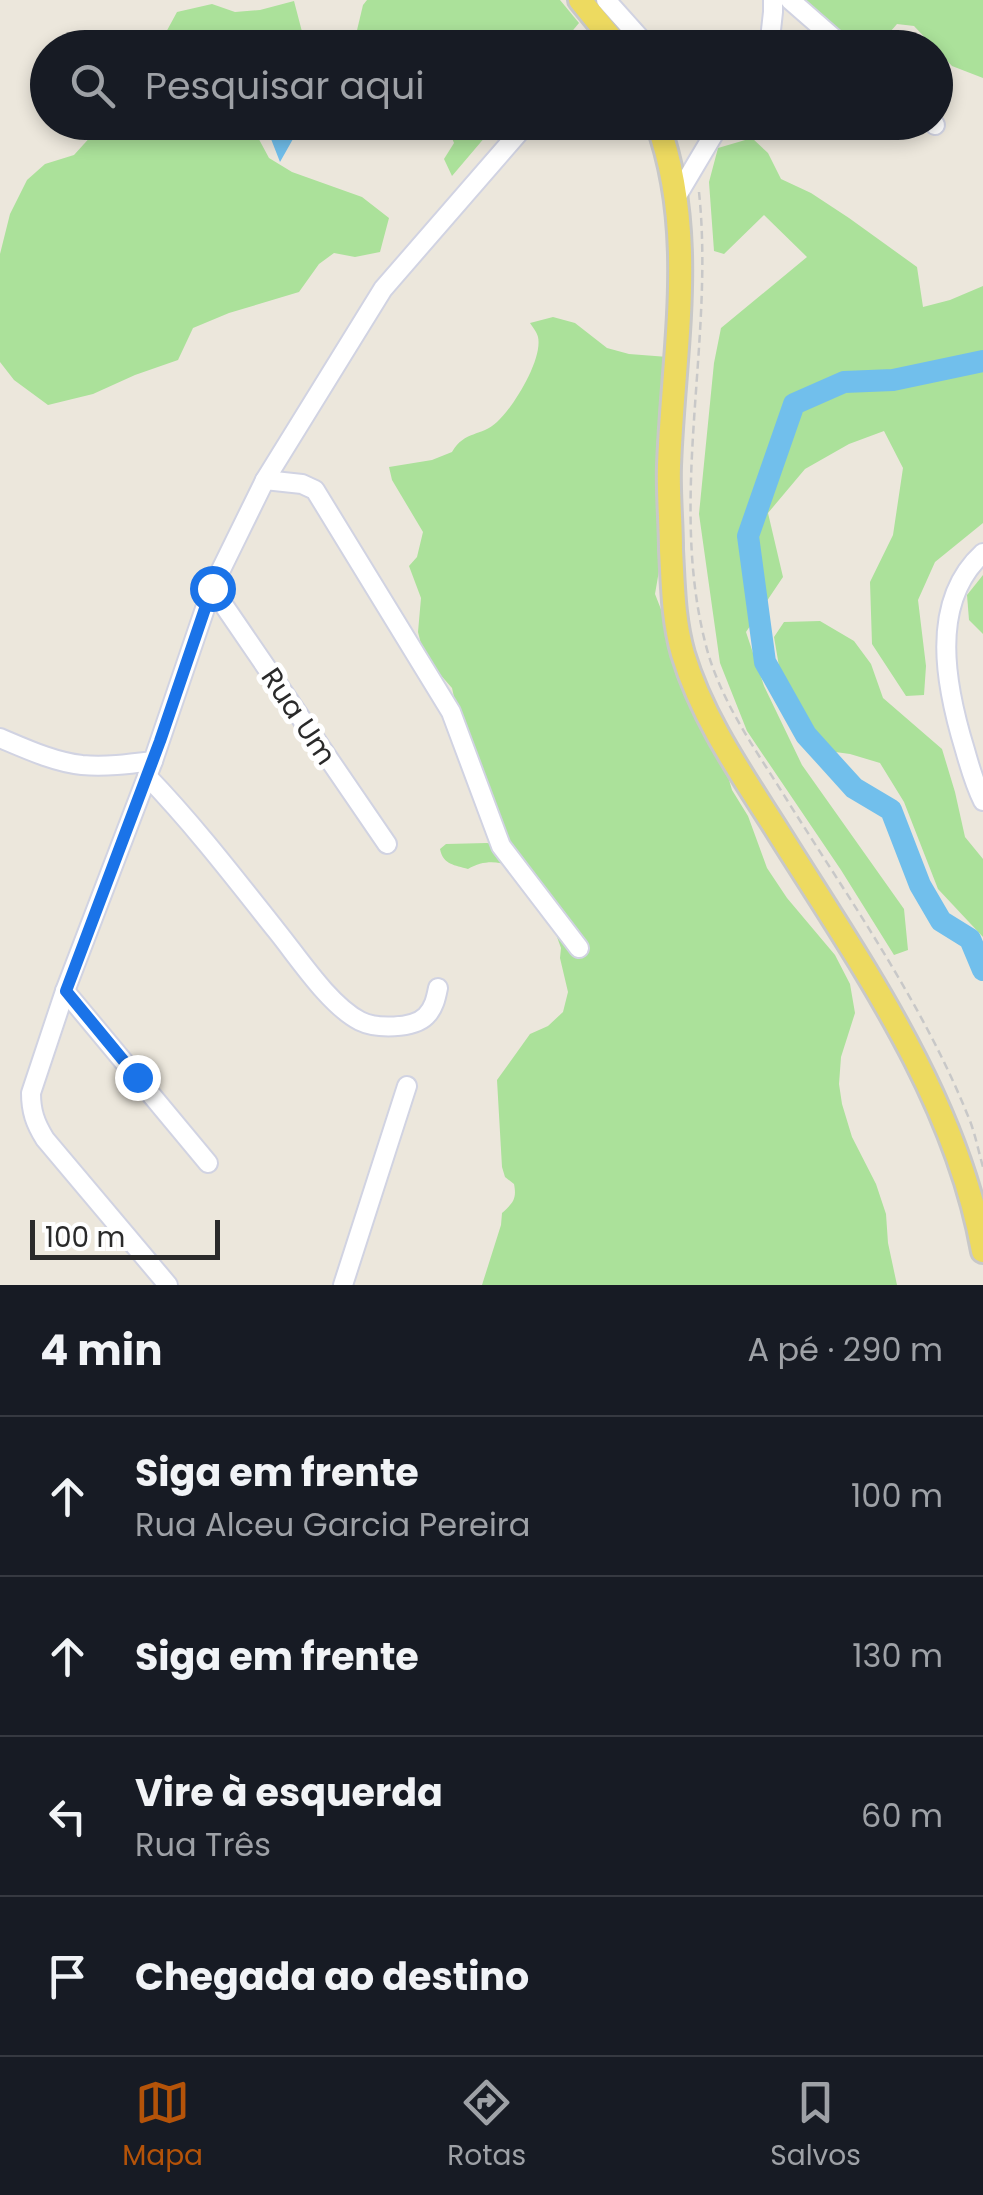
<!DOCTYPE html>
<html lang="pt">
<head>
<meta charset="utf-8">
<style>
	body { margin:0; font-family:Poppins,sans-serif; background:#242831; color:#f1f3f6 }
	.scale { position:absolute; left:30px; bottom:25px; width:190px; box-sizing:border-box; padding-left:10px; border:5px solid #2a2a2a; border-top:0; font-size:28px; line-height:35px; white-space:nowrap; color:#2a2a2a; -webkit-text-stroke:8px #fff; paint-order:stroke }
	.stop { position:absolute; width:30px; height:30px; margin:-22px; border:8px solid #1a73e8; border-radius:50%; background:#fff }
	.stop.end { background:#1a73e8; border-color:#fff; box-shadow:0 2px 10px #0008 }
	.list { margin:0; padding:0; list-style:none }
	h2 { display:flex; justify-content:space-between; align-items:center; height:130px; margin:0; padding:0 40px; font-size:42px }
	h2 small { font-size:32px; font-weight:400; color:#9ea1a6 }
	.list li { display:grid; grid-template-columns:65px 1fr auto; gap:30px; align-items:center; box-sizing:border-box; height:160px; padding:0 40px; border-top:2px solid #363941 }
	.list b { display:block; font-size:38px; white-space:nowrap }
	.list p { margin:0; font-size:32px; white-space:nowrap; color:#9ea1a6 }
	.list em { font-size:32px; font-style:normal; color:#9ea1a6 }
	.icon { flex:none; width:55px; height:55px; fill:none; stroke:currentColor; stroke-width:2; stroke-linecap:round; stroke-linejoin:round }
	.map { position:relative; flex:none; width:983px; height:1285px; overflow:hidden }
	.search { position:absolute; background:#171b24; box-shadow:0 5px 15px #0003; left:30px; right:30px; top:30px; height:110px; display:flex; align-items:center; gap:25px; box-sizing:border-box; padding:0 35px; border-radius:55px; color:#9ea1a6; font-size:38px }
	.sheet { height:770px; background:#171b24 }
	nav { display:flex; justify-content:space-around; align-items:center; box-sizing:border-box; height:140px; border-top:2px solid #363941; background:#171b24; font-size:28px; color:#9ea1a6 }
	nav a { display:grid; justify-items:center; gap:5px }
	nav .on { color:#b45309 }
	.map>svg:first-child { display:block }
</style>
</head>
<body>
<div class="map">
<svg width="983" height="1285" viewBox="0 0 983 1285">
	<rect width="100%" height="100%" fill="#ece7dc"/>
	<g fill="#abe19a">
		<polygon points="367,0 560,0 579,23 559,47 353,47 363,5"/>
		<polygon points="802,0 983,0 983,78 952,66 914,26 897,24 877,47 854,47 808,8"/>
		<polygon points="294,1 306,47 158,47 177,12 212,4 235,12 260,10"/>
		<polygon points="103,123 257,123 254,130 269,158 292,172 362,197 389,218 380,252 355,257 334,253 319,264 299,292 229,313 193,328 178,360 135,375 93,394 48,405 14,380 0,362 0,254 10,214 27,180 45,164 74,155"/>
		<polygon points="446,123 497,123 452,176 444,159 454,143"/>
		<polygon points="752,138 768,153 781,179 811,193 849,218 917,267 923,307 950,300 983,286 983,523 935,562 918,600 926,666 924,695 906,696 872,644 870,582 893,535 903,468 884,431 849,444 805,469 768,513 783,577 746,632 764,686 802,765 904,909 908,950 894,955 841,870 747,731 720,663 699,514 714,363 721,328 807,257 764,215 724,254 714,251 709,182 718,148"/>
		<path d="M553,317L575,323L607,348L629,354L668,357V509L657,534L661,559L655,594L662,612L684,626L732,790L748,816L767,868L787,898L835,955L850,984L855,1013L841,1057L839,1084L842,1104L852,1137L876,1184L886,1214L888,1243L897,1285H482L501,1225L502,1213C513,1203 517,1199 514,1184L505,1177L502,1167L497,1080L530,1034L548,1026L563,1012L568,992L560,958L561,948L552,923L524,891L523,871C504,862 487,858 468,869C455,865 443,865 440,849L446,844L487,843L503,846L464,742L452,688L424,656L418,632L421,598L409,566L417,557L423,532L392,480L389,467L432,460L452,452C465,430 481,437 497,422C513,408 543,359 538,337C537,332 533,328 530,323Z"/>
		<polygon points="983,575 983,634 969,620 967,595"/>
		<polygon points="820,621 854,641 871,664 883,698 942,749 955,792 965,837 983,859 983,937 938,889 904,802 880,763 850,754 828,751 780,672 774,637 784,622"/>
	</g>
	<polygon fill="#71bfec" points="258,123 302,123 280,162 271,139"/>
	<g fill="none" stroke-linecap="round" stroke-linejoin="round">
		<polyline stroke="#71bfec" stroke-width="22" points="983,361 893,380 844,382 794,404 748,536 765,662 806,735 854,788 891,810 920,885 941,921 970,939 983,970"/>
		<defs>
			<g id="minor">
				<polyline points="606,0 649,48"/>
				<polyline points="790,0 845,48"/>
				<polyline points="769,48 773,12 773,0"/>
				<polyline points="933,122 935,125"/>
				<polyline points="677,196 721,122"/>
				<polyline points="265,480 302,484 315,490 451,712 501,846 579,948"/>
				<path d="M983,553C928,603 946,688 965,750C970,768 975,785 983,801"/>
				<polyline points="212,588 387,844"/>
				<path d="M0,738C26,749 54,762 82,765C106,767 129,764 153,761L212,588L265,480L383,289L528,122"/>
				<path d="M153,761L65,991L31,1093C31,1111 35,1123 45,1139L168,1285"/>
				<path d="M147,776C194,825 234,877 276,930C298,957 329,1005 360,1021C376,1029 413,1029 426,1016C434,1008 436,998 438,988"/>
				<polyline points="65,991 208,1163"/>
				<polyline points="343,1285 407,1086"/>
			</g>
			<g id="major">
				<polyline points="580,0 619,48"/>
				<path d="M657,122C698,234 673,351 669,466C668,494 671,522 671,550C673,585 673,619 683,654C702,717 740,772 775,827C858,960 955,1094 983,1251"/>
			</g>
		</defs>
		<use href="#minor" stroke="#d1d3e2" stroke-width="22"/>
		<use href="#major" stroke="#c8c8c8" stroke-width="28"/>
		<path stroke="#c8c8c8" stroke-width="2.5" stroke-dasharray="8 5" stroke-linecap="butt" d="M699,192C715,344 666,504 708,653C724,707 758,753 787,800C851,902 923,1004 968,1116C975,1132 978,1150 983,1167"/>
		<use href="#minor" stroke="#fff" stroke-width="18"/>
		<use href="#major" stroke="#edda60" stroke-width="22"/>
	</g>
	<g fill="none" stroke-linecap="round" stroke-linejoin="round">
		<polyline stroke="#1a73e8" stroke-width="12" points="137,1077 66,991 160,741 212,588"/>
	</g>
	<g text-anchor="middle" stroke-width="10" stroke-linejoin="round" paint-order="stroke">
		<g font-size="28" fill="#2a2a2a" stroke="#fff">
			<text transform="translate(299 716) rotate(56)" y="10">Rua Um</text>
		</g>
	</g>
</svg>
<div class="scale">100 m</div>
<div class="stop" style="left:212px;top:588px"></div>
<div class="stop end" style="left:137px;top:1077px"></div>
<div class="search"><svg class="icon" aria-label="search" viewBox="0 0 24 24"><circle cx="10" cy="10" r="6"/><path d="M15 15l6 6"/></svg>Pesquisar aqui</div>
</div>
<section class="sheet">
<h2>4 min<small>A pé · 290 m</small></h2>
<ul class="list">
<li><svg class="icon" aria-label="ahead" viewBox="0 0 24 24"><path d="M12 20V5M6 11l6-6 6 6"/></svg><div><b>Siga em frente</b><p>Rua Alceu Garcia Pereira</p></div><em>100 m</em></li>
<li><svg class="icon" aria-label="ahead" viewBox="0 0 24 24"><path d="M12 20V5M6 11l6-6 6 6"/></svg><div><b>Siga em frente</b></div><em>130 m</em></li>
<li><svg class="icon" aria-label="left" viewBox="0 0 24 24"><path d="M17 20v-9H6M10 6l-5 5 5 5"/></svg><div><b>Vire à esquerda</b><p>Rua Três</p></div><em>60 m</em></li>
<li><svg class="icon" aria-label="arrive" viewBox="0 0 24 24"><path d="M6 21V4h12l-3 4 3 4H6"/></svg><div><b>Chegada ao destino</b></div></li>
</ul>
</section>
<nav>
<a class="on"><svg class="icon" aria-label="map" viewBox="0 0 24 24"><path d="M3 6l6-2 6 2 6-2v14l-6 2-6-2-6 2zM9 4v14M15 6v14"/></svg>Mapa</a>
<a><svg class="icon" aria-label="directions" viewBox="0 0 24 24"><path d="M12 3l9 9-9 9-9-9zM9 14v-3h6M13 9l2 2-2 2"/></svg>Rotas</a>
<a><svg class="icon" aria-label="saved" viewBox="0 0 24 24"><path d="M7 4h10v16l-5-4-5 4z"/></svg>Salvos</a>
</nav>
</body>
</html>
